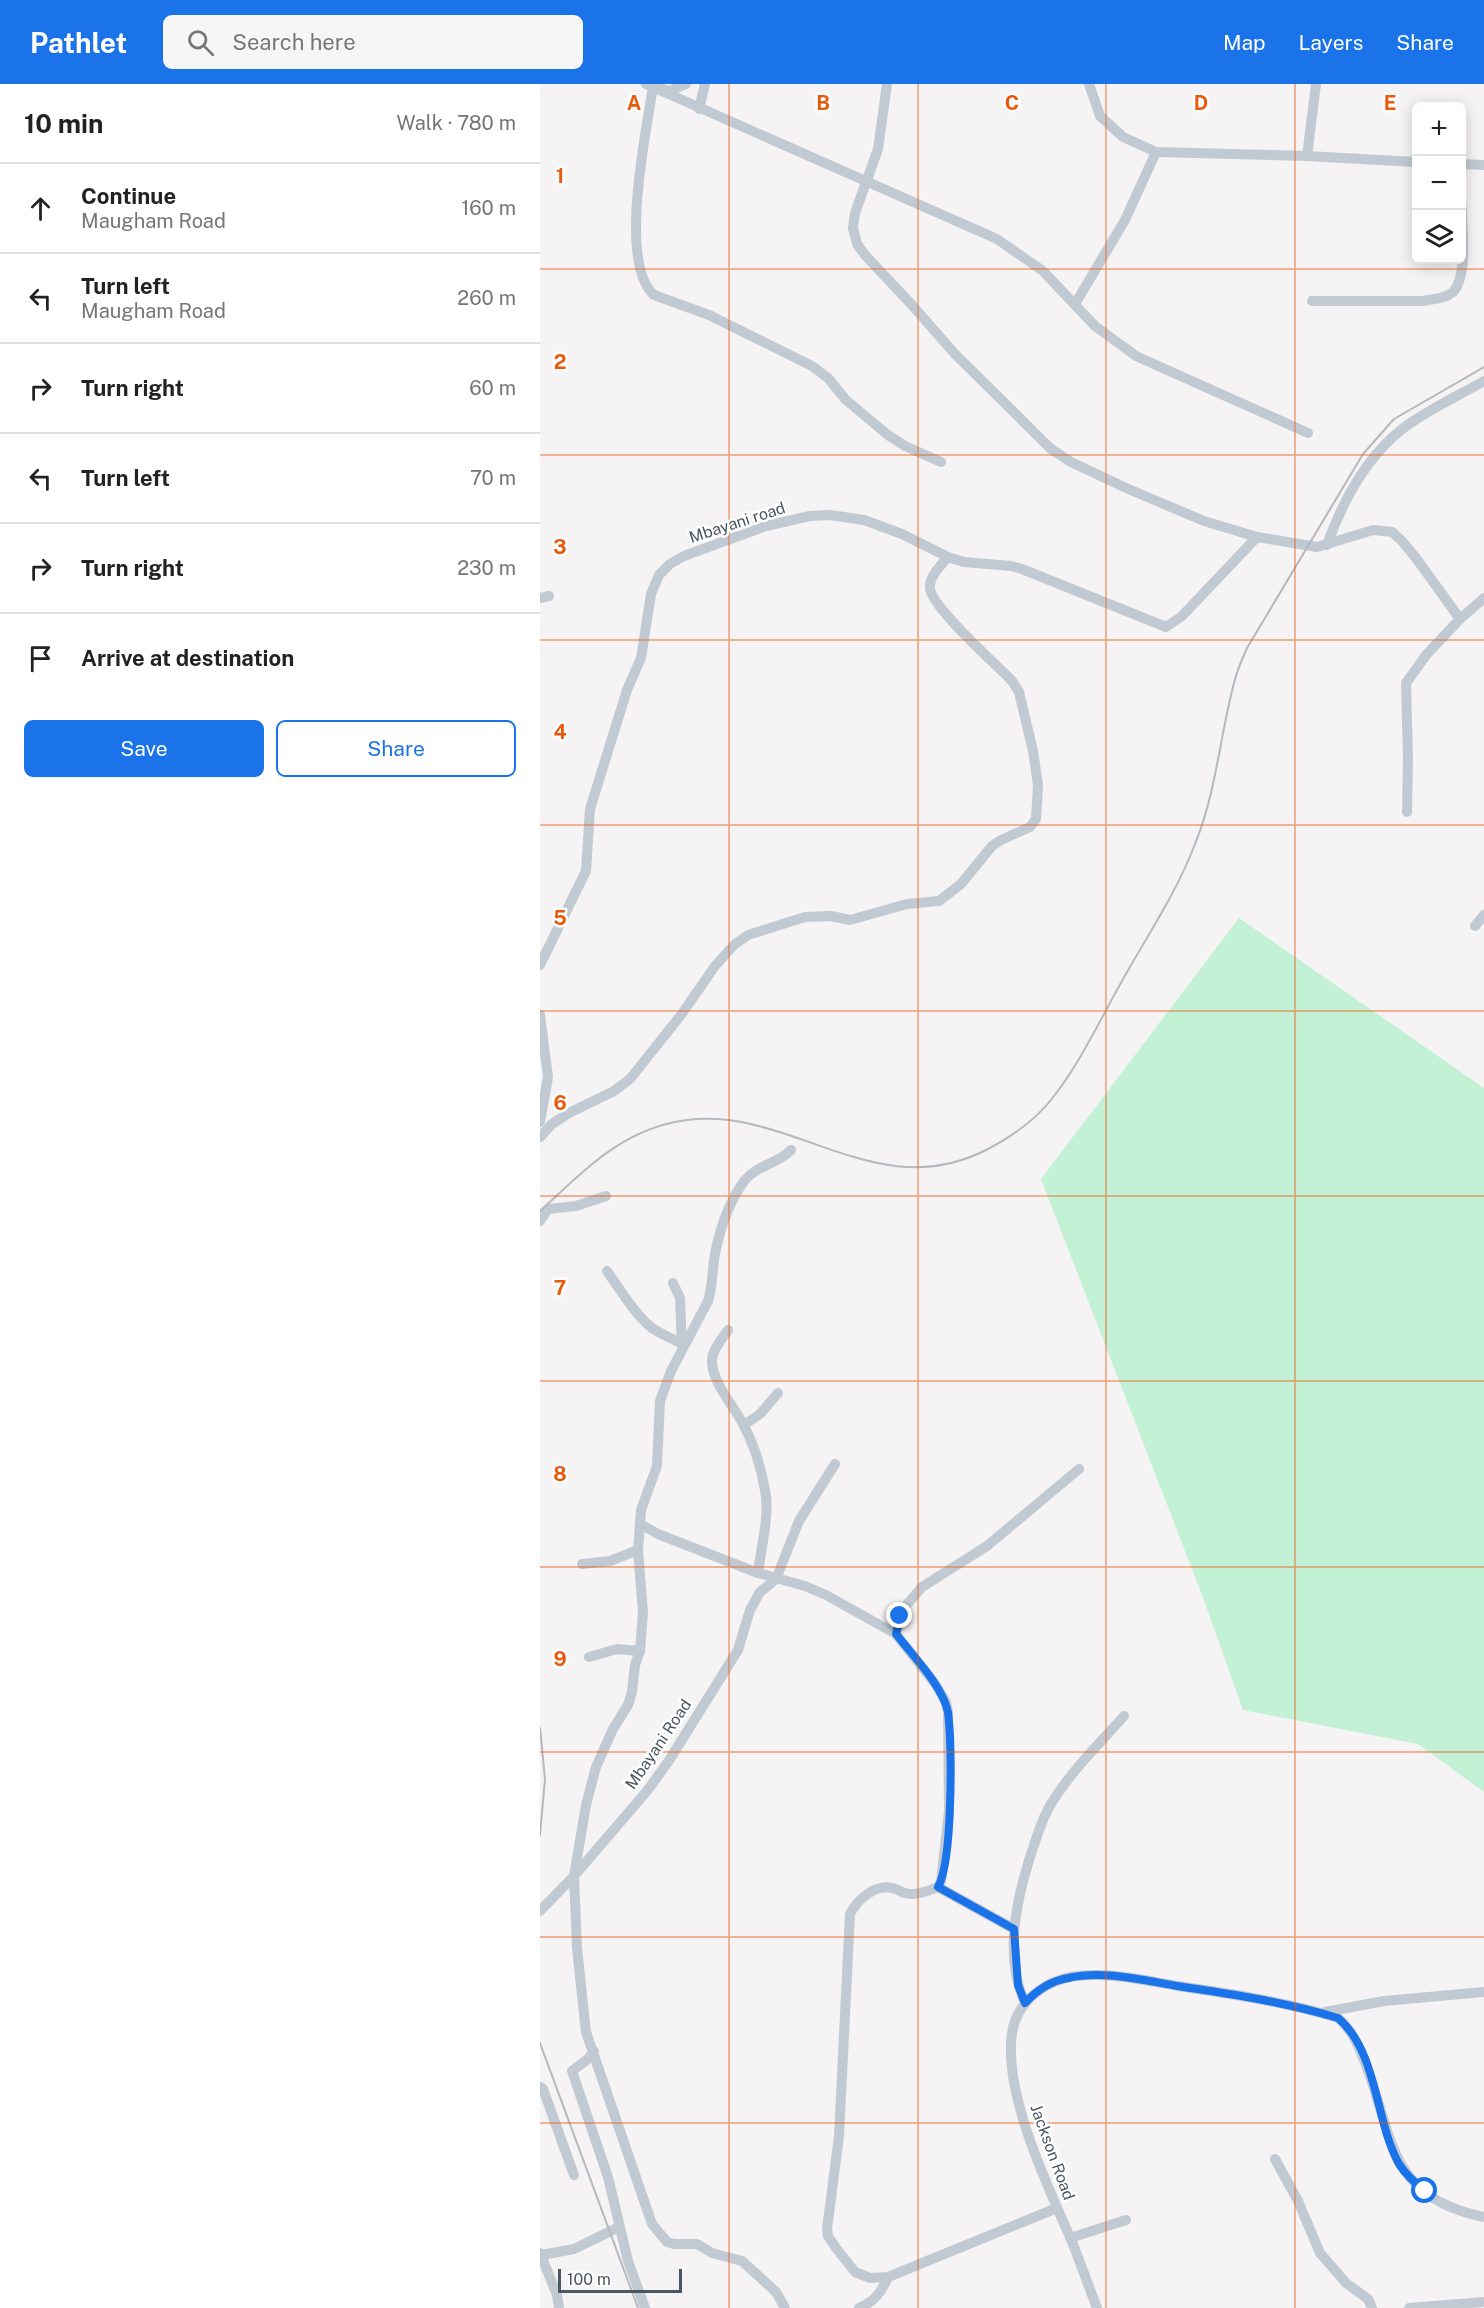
<!DOCTYPE html>
<html lang="en">
<head>
<meta charset="utf-8">
<style>
	body { margin:0; font-family:"Public Sans",sans-serif; background:#f6f6f6; color:#222 }
	.controls { position:absolute; right:18px; top:18px; display:grid; overflow:hidden; border-radius:9px; box-shadow:0 3px 15px #0003 }
	.controls button { width:54px; height:54px; display:grid; place-items:center; padding:0; border:0; border-bottom:2px solid #e0e0e0; background:#fff; color:#222; font:30px sans-serif }
	.scale { position:absolute; left:18px; bottom:15px; width:124px; box-sizing:border-box; padding-left:6px; border:3px solid #4a5661; border-top:0; font-size:16px; line-height:21px; white-space:nowrap; color:#4a5661; -webkit-text-stroke:4px #fff; paint-order:stroke }
	.stop { position:absolute; width:18px; height:18px; margin:-14px; border:4px solid #1a73e8; border-radius:50%; background:#fff }
	.stop.end { background:#1a73e8; border-color:#fff; box-shadow:0 2px 6px #0008 }
	.list { margin:0; padding:0; list-style:none }
	h2 { display:flex; justify-content:space-between; align-items:center; height:78px; margin:0; padding:0 24px; font-size:26px }
	h2 small { font-size:20px; font-weight:400; color:#767676 }
	.list li { display:grid; grid-template-columns:39px 1fr auto; gap:18px; align-items:center; box-sizing:border-box; height:90px; padding:0 24px; border-top:2px solid #e0e0e0 }
	.list b { display:block; font-size:22px; white-space:nowrap }
	.list p { margin:0; font-size:20px; white-space:nowrap; color:#767676 }
	.list em { font-size:20px; font-style:normal; color:#767676 }
	.actions { display:flex; gap:12px; padding:18px 24px }
	.actions a { flex:1; padding:14px 0; border:2px solid #1a73e8; border-radius:9px; text-align:center; font-size:21px; color:#1a73e8 }
	.actions .main { background:#1a73e8; color:#fff }
	.icon { flex:none; width:33px; height:33px; fill:none; stroke:currentColor; stroke-width:2; stroke-linecap:round; stroke-linejoin:round }
	.map { position:relative; flex:none; width:944px; height:2224px; overflow:hidden }
	header { display:flex; align-items:center; gap:36px; box-sizing:border-box; height:84px; padding:0 30px; background:#1a73e8; color:#fff }
	header strong { font-size:28px }
	nav { display:flex; gap:33px; margin-inline-start:auto; font-size:21px }
	.search { width:420px; height:54px; background:#f6f6f6; display:flex; align-items:center; gap:15px; box-sizing:border-box; padding:0 21px; border-radius:9px; color:#767676; font-size:22px }
	main { display:flex }
	aside { flex:1; background:#fff }
	.map>svg:first-child { display:block }
</style>
</head>
<body>
<header>
<strong>Pathlet</strong>
<div class="search"><svg class="icon" aria-label="search" viewBox="0 0 24 24"><circle cx="10" cy="10" r="6"/><path d="M15 15l6 6"/></svg>Search here</div>
<nav><a>Map</a><a>Layers</a><a>Share</a></nav>
</header>
<main>
<aside>
<h2>10 min<small>Walk · 780 m</small></h2>
<ul class="list">
<li><svg class="icon" aria-label="ahead" viewBox="0 0 24 24"><path d="M12 20V5M6 11l6-6 6 6"/></svg><div><b>Continue</b><p>Maugham Road</p></div><em>160 m</em></li>
<li><svg class="icon" aria-label="left" viewBox="0 0 24 24"><path d="M17 20v-9H6M10 6l-5 5 5 5"/></svg><div><b>Turn left</b><p>Maugham Road</p></div><em>260 m</em></li>
<li><svg class="icon" aria-label="right" viewBox="0 0 24 24"><path d="M7 20v-9h11M14 6l5 5-5 5"/></svg><div><b>Turn right</b></div><em>60 m</em></li>
<li><svg class="icon" aria-label="left" viewBox="0 0 24 24"><path d="M17 20v-9H6M10 6l-5 5 5 5"/></svg><div><b>Turn left</b></div><em>70 m</em></li>
<li><svg class="icon" aria-label="right" viewBox="0 0 24 24"><path d="M7 20v-9h11M14 6l5 5-5 5"/></svg><div><b>Turn right</b></div><em>230 m</em></li>
<li><svg class="icon" aria-label="arrive" viewBox="0 0 24 24"><path d="M6 21V4h12l-3 4 3 4H6"/></svg><div><b>Arrive at destination</b></div></li>
</ul>
<div class="actions"><a class="main">Save</a><a>Share</a></div>
</aside>
<div class="map">
<svg width="944" height="2224" viewBox="0 0 944 2224">
	<rect width="100%" height="100%" fill="#f5f3f3"/>
	<polygon fill="#c3f1d5" points="699,834 944,1004 944,1708 878,1660 703,1626 664,1516 501,1095"/>
	<g fill="none" stroke-linecap="round" stroke-linejoin="round">
		<g stroke="#c1cad2" stroke-width="10">
			<polyline points="106,0 457,155 503,187 555,242 596,272 768,349"/>
			<path d="M146,0L130,7L113,3C106,48 78,179 114,211L169,231L272,282L288,294L306,316L348,351L365,362L401,378"/>
			<polyline points="347,0 338,65 315,129 313,144 317,160 325,171 372,221 414,269 511,365 531,378 586,404 664,437 717,453 777,463 833,446 852,448 861,456 876,474 920,535"/>
			<polyline points="549,0 560,32 583,53 616,68 767,72 876,78"/>
			<polyline points="159,25 165,0"/>
			<polyline points="767,72 776,0"/>
			<polyline points="922,80 944,81"/>
			<path d="M772,217H883C893,215 905,215 913,208C928,192 922,146 922,125"/>
			<polyline points="535,220 585,136 616,68"/>
			<path d="M787,461C802,419 826,374 861,346C885,327 918,312 944,297"/>
			<polyline points="0,514 9,512"/>
			<polyline points="867,728 868,674 866,599 887,570 920,535 944,514"/>
			<polyline points="935,842 944,831"/>
			<polyline points="0,881 46,787 50,725 87,606 101,574 111,510 119,491 130,480 144,472 226,442 270,432 290,431 324,436 362,450 408,473 424,478 471,482 482,485 626,543 642,532 717,453"/>
			<polyline points="0,931 8,993 0,1038"/>
			<path d="M0,1053L12,1040L29,1029L74,1007L90,995L141,931L175,882L194,861L208,851L265,833L291,832L310,836L367,820L399,817L421,800L452,762L461,756L490,743L496,735L498,701L493,667L479,608L472,597C457,581 390,522 390,504C389,493 401,481 408,473"/>
			<polyline points="0,1137 8,1125 36,1122 66,1112"/>
			<path d="M67,1187C79,1204 96,1232 112,1244C121,1250 133,1255 142,1260"/>
			<polyline points="133,1199 140,1214 142,1263"/>
			<path d="M188,1246C182,1255 171,1267 172,1279C174,1301 193,1321 203,1340C214,1360 221,1384 225,1406C230,1432 221,1463 218,1489"/>
			<polyline points="204,1341 220,1330 238,1309"/>
			<path d="M100,1440L118,1450L218,1489L265,1502L286,1511L356,1550L396,1601L406,1618L408,1628L409,1727L401,1797L398,1803C389,1806 380,1811 370,1810C363,1810 358,1805 352,1804C335,1800 317,1816 310,1830L299,2052L287,2145L288,2152L296,2164L315,2188L330,2194L348,2193L517,2124"/>
			<polyline points="42,1480 70,1477 98,1466"/>
			<polyline points="356,1550 364,1524 382,1503 447,1462 539,1385"/>
			<polyline points="49,1573 77,1565 100,1567"/>
			<polyline points="398,1803 474,1845"/>
			<polyline points="0,1827 34,1792 107,1707 128,1678 198,1566 210,1526 220,1508 236,1495 259,1437 295,1380"/>
			<path d="M485,1919C463,1872 477,1813 492,1767C498,1750 502,1734 511,1720C531,1687 559,1660 584,1632"/>
			<polyline points="785,1928 844,1917 944,1908"/>
			<polyline points="54,1967 48,1975 32,1987 68,2093 88,2177 105,2224"/>
			<polyline points="0,2003 3,2005 34,2091"/>
			<polyline points="735,2075 758,2117 780,2169 806,2199 828,2215 832,2224"/>
			<polyline points="530,2154 586,2136"/>
			<polyline points="0,2169 17,2211 19,2224"/>
			<polyline points="1,2171 34,2165 79,2143"/>
			<path d="M245,2224L236,2208L202,2177L172,2169L157,2160H134L127,2158L112,2140L46,1948L37,1864L34,1792L46,1721L56,1683L73,1645L88,1621L92,1608L95,1581L100,1567L103,1528L98,1466L101,1426L117,1382L120,1317L131,1287L168,1217C173,1201 172,1186 175,1170C180,1145 189,1117 205,1096C217,1081 238,1080 251,1066"/>
			<path d="M319,2224C335,2217 341,2209 348,2193"/>
			<path d="M557,2224C549,2203 541,2181 533,2160C509,2105 463,2010 472,1949C476,1921 499,1901 526,1894C562,1886 602,1896 638,1902C692,1910 746,1918 798,1934C813,1947 819,1963 826,1981C854,2056 849,2114 944,2133"/>
			<polyline points="869,2224 944,2218"/>
		</g>
		<g stroke="#b5b8bd" stroke-width="2">
			<path d="M0,1127C45,1086 83,1044 147,1036C254,1023 337,1123 448,1065C473,1052 497,1035 514,1012C540,979 561,934 582,897C607,852 637,808 655,760C676,709 680,652 694,599C697,587 702,575 707,564L823,370L854,335L944,283"/>
			<polyline points="0,1644 5,1695 0,1751"/>
			<polyline points="0,1959 98,2224"/>
		</g>
	</g>
	<g fill="none" stroke-linecap="round" stroke-linejoin="round">
		<path stroke="#1a73e8" stroke-width="8" d="M360,1532L356,1550C373,1572 402,1601 408,1628C412,1661 413,1777 398,1803L474,1845L478,1901L485,1919C497,1906 510,1897 528,1894C563,1886 602,1896 637,1902C691,1910 745,1918 798,1934C838,1968 835,2037 859,2080C866,2091 875,2099 885,2107"/>
	</g>
	<path fill="none" stroke="#e8590c" stroke-width="1.5" stroke-opacity="0.55" d="M189,0V2224M378,0V2224M566,0V2224M755,0V2224M0,185H944M0,371H944M0,556H944M0,741H944M0,927H944M0,1112H944M0,1297H944M0,1483H944M0,1668H944M0,1853H944M0,2039H944"/>
	<g text-anchor="middle" stroke-width="5" stroke-linejoin="round" paint-order="stroke">
		<g font-size="16" fill="#4a5661" stroke="#fff">
			<text transform="translate(197 438) rotate(-18)" y="6">Mbayani road</text>
			<text transform="translate(118 1660) rotate(-56)" y="6">Mbayani Road</text>
			<text transform="translate(513 2068) rotate(70)" y="6">Jackson Road</text>
		</g>
	</g>
	<g font-size="20" text-anchor="middle" font-weight="bold" fill="#e8590c" stroke="#fff" stroke-width="5" stroke-linejoin="round" paint-order="stroke">
		<text x="94" y="26">A</text>
		<text x="283" y="26">B</text>
		<text x="472" y="26">C</text>
		<text x="661" y="26">D</text>
		<text x="850" y="26">E</text>
		<text x="20" y="99">1</text>
		<text x="20" y="285">2</text>
		<text x="20" y="470">3</text>
		<text x="20" y="655">4</text>
		<text x="20" y="841">5</text>
		<text x="20" y="1026">6</text>
		<text x="20" y="1211">7</text>
		<text x="20" y="1397">8</text>
		<text x="20" y="1582">9</text>
	</g>
</svg>
<div class="controls">
<button>+</button>
<button>−</button>
<button><svg class="icon" aria-label="layers" viewBox="0 0 24 24"><path d="M12 4l9 5-9 5-9-5zM3 14l9 5 9-5"/></svg></button>
</div>
<div class="scale">100 m</div>
<div class="stop" style="left:885px;top:2107px"></div>
<div class="stop end" style="left:360px;top:1532px"></div>
</div>
</main>
</body>
</html>
